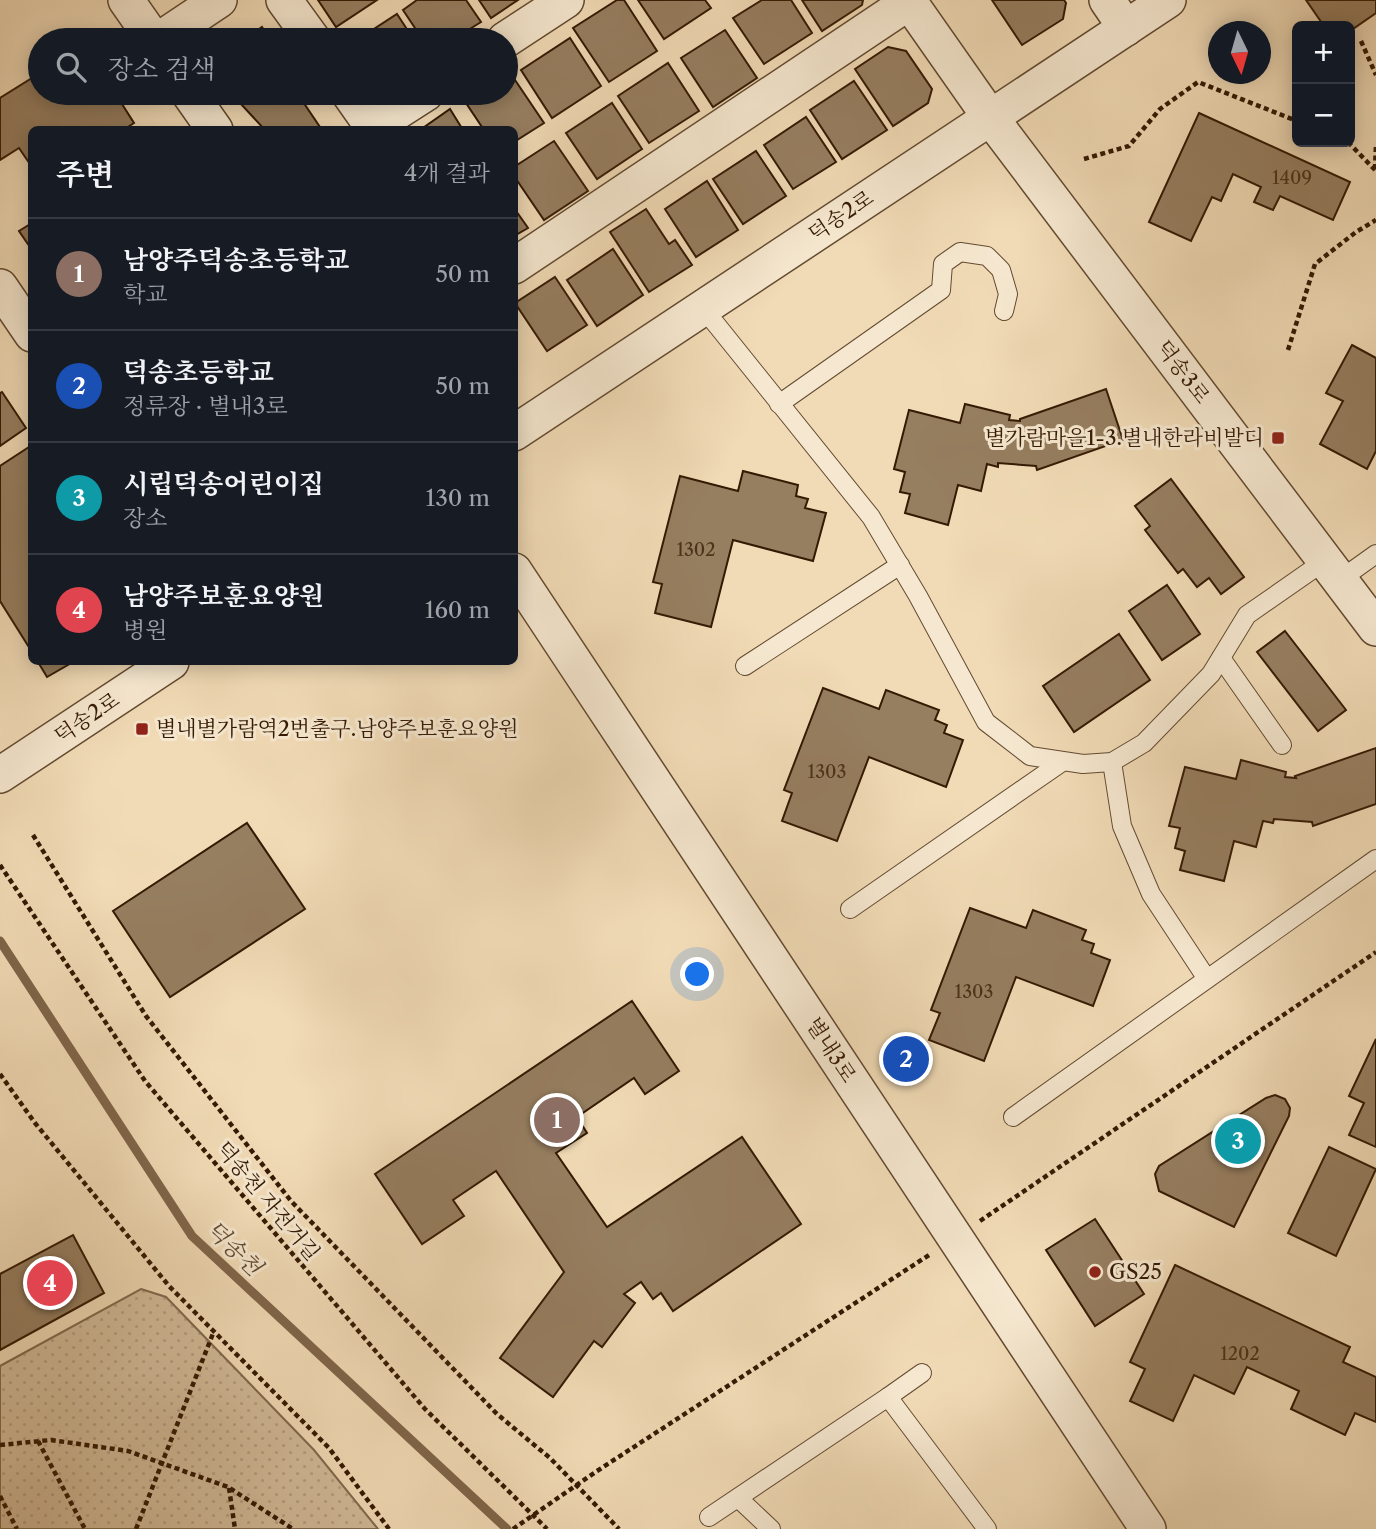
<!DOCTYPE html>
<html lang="ko">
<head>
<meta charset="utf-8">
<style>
	body { margin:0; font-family:"Libre Caslon Text","Noto Serif KR",serif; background:#242831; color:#f1f3f6 }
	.controls { position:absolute; right:21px; top:21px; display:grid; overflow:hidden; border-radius:10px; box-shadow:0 4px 18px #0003 }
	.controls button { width:63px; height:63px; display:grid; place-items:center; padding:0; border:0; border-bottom:2px solid #363941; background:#171b24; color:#f1f3f6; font:35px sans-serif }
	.compass { position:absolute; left:1208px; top:21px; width:63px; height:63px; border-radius:50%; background:#171b24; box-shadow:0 4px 18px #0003; rotate:175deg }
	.you { position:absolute; left:698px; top:975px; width:24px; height:24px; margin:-18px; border:5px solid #fff; border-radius:50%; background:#1a73e8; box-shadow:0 0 0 10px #1a73e833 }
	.badge { display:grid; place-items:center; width:46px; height:46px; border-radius:50%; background:#c59692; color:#fff; font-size:23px; font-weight:700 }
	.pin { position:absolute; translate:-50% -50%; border:4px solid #fff; box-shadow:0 2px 7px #0006 }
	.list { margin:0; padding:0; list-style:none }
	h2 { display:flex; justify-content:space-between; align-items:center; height:91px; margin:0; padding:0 28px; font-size:30px }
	h2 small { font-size:23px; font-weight:400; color:#9ea1a6 }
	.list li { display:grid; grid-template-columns:46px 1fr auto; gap:21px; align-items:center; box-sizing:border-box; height:112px; padding:0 28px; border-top:2px solid #363941 }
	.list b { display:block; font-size:26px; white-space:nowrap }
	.list p { margin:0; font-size:23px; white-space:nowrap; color:#9ea1a6 }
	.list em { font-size:23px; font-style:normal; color:#9ea1a6 }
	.icon { flex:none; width:38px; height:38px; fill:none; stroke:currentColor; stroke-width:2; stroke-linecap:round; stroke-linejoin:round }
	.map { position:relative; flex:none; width:1376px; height:1529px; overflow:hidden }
	.search { position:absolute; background:#171b24; box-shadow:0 4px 18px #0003; left:28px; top:28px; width:490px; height:77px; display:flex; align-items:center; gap:18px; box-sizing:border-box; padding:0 24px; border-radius:38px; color:#9ea1a6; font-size:26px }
	.panel { position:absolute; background:#171b24; box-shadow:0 4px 18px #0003; left:28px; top:126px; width:490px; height:539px; border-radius:10px }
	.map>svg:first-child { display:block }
</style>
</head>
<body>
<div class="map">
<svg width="1376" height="1529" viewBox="0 0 1376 1529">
	<defs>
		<pattern id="park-dots" width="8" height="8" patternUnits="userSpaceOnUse" patternTransform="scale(1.75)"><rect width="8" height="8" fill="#d1ba98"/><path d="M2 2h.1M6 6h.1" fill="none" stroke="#b49f81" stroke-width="1.8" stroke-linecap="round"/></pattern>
	</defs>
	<rect width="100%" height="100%" fill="#f1dbb6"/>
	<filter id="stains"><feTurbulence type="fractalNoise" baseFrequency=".00286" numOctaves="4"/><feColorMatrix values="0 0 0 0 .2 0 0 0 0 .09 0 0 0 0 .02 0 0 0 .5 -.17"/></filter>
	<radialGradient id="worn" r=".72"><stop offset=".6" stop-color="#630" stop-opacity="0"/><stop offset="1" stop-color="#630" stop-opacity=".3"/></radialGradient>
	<polygon fill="url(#park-dots)" stroke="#826a4e" stroke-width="2" points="141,1289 166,1297 314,1450 378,1529 0,1529 0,1366"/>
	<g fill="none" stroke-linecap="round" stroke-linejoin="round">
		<polyline stroke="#7f664a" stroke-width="9" points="0,941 192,1236 507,1529"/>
	</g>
	<g fill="#967e60" stroke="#341903" stroke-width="2">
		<polygon points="318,0 377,0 336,27"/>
		<polygon points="417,0 466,0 481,22 452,40 423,40 403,10"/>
		<polygon points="479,0 518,0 491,18"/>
		<polygon points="617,0 624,0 657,51 609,82 573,28"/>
		<polygon points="638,0 705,0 711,8 664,39"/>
		<polygon points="762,0 791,0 812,33 764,64 733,18"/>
		<polygon points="802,0 863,0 862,5 822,31"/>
		<polygon points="992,0 1064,0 1066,3 1063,19 1022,45"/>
		<polygon points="1306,0 1376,0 1376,13 1350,31 1350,26 1324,26"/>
		<polygon points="397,14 414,40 357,40"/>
		<polygon points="262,27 271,40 243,40"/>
		<polygon points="230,29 237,40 212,40"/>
		<polygon points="725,30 757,78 713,107 681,58"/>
		<polygon points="570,38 601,86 552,118 521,70"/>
		<polygon points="888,47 906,51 932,89 928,103 893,126 855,69"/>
		<polygon points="668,63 699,111 649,143 618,96"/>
		<polygon points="40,73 40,93 115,93 134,123 123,130 32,130 32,167 19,148 0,160 0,98"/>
		<polygon points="511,74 544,123 514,142 514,130 484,130 466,103 482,93 506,93 506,77"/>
		<polygon points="854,81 887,130 842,159 810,110"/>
		<polygon points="256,93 297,93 322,130 265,130 240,103"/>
		<polygon points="612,103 642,149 597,179 566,133"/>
		<polygon points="450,109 463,130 420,130"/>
		<polygon points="1199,113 1350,182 1333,220 1280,196 1273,210 1254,202 1261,187 1233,174 1221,201 1212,197 1191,241 1149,222"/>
		<polygon points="806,117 836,162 793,189 764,145"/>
		<polygon points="554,141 588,191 544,220 514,176 514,167"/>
		<polygon points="756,151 786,196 743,224 713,179"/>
		<polygon points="707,181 738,230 696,257 665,209"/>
		<polygon points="514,208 528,228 514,236"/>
		<polygon points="646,209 669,244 675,240 692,265 649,292 610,232"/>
		<polygon points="32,223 32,250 19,231"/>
		<polygon points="613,249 643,295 597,326 567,280"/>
		<polygon points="555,277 587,325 547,351 515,303"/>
		<polygon points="1352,345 1376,358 1376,451 1367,469 1320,444 1343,401 1326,393"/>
		<polygon points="1106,389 1123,440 1037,470 1036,466 998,463 998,467 987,464 981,491 958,485 948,525 905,513 910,494 900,492 905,472 894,469 909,410 960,423 965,404 1010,415 1009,420 1020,421 1020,419"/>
		<polygon points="2,392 26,428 0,446 0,393"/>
		<polygon points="32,445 32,652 0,601 0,466"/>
		<polygon points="743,471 798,485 796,496 808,499 805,508 826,513 813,561 733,540 711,627 655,613 662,584 653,582 680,476 738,491"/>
		<polygon points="1171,479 1244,577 1221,594 1209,578 1197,587 1183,569 1178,573 1145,530 1150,526 1135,506"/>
		<polygon points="1167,585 1200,634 1162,660 1129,611"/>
		<polygon points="1285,631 1346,710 1318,731 1257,652"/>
		<polygon points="1119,634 1150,680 1074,732 1043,686"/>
		<polygon points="38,662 73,662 47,677"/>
		<polygon points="823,688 879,709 886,690 939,710 935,720 947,725 944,733 963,740 946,787 869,757 837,841 782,821 792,793 784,790"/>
		<polygon points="1376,748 1376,804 1313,826 1312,822 1274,819 1273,823 1263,821 1256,847 1234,841 1224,881 1180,870 1185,851 1175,848 1180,828 1169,826 1185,767 1236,779 1241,760 1286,772 1285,777 1296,778 1295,776"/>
		<polygon points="247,823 305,909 170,997 113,911"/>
		<polygon points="970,908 1026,928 1033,910 1086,930 1082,940 1094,944 1091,953 1110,960 1093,1006 1016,977 984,1061 929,1040 940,1013 931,1010"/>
		<polygon points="632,1001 679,1071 645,1094 634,1078 577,1117 587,1133 556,1153 607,1227 742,1137 801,1224 673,1311 661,1293 653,1299 641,1282 624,1294 635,1303 602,1347 594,1341 553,1397 500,1358 564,1272 496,1171 453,1200 464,1216 422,1244 375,1174"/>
		<polygon points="1376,1039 1376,1147 1349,1135 1364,1103 1349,1096"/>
		<polygon points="1275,1095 1285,1099 1290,1108 1289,1116 1234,1227 1159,1191 1155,1174 1159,1166 1266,1098"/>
		<polygon points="1329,1147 1376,1169 1336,1256 1288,1233"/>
		<polygon points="1095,1219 1144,1294 1095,1326 1046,1250"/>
		<polygon points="73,1235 104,1293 0,1350 0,1274"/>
		<polygon points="1175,1265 1350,1347 1343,1362 1376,1377 1376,1422 1355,1413 1345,1435 1291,1409 1299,1391 1247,1367 1234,1394 1194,1375 1173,1421 1130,1401 1145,1369 1130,1362"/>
	</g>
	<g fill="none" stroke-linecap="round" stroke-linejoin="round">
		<defs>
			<g id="lane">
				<polyline points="703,308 871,517 918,596 986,722 1030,756 1083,764 1112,762 1144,743 1211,674 1247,615 1326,560"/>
				<polyline points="779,404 941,290 943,264 960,252 987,256 1001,270 1008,294 1004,311"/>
				<polyline points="1341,579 1376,554"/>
				<polyline points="1221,658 1282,745"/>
				<polyline points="745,666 900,565"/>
				<polyline points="1112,762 1122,826 1151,894 1207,979"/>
				<polyline points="850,909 1062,762"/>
				<polyline points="1013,1117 1376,859"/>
				<polyline points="888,1397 922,1373"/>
				<polyline points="738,1498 771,1529"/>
				<polyline points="709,1517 888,1397 987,1529"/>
			</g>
			<g id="street">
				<polyline points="126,0 154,40"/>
				<polyline points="284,0 313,40"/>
				<polyline points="908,0 990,117 1376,628"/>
				<polyline points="1107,0 1126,28"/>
				<polyline points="159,40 219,0"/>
				<polyline points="505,40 566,0"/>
				<polyline points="189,93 215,130"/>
				<polyline points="349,93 375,130"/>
				<polyline points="373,127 426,93"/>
				<polyline points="514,266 909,2"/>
				<polyline points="0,287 32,334"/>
				<polyline points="514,433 1168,0"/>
				<polyline points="514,571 1148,1529"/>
				<polyline points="0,775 171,662"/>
			</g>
		</defs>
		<use href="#lane" stroke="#634a30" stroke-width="20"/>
		<use href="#street" stroke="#634a30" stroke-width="38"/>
		<g stroke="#341903" stroke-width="4.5" stroke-dasharray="5 3.5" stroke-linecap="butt">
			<polyline points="1361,41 1376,75"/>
			<polyline points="1348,142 1376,171"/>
			<polyline points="1084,159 1129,146 1160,109 1198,82 1297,121"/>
			<polyline points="1375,169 1376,144"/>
			<polyline points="1288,350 1315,264 1356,232 1376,220"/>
			<polyline points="33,835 146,1016 291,1201 497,1414 550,1458 619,1529"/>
			<polyline points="0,865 145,1081 425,1409 547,1529"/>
			<polyline points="0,1074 35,1123 169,1286 329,1448 389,1529"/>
			<polyline points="980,1221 1376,952"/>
			<polyline points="38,1441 85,1529"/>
			<polyline points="0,1445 51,1440 128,1451 228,1487 293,1529"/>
			<polyline points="597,1471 929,1255"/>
			<polyline points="229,1488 235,1529"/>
			<polyline points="0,1496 17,1529"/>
			<polyline points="136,1529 214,1331"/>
		</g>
		<use href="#lane" stroke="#f6e8d0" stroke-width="18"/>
		<use href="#street" stroke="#f6e8d0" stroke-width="35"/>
		<polyline stroke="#341903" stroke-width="4.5" stroke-dasharray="5 3.5" stroke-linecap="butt" points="513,1529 597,1471"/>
	</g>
	<g fill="#8f2418" stroke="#f6e8d0" stroke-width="2.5">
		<rect x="1271" y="431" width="14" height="14" rx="3.5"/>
		<rect x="135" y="722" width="14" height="14" rx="3.5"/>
		<circle cx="1095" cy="1272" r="7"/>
	</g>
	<g text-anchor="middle" stroke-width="6" stroke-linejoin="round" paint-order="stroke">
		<g font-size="18" fill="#4c321a">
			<text x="1292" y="184">1409</text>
			<text x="696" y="556">1302</text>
			<text x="827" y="778">1303</text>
			<text x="974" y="998">1303</text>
			<text x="1240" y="1360">1202</text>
		</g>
		<g font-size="21" fill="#341903" stroke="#f6e8d0">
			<text transform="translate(841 216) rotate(-34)" y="7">덕송2로</text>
			<text transform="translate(1183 372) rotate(53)" y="7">덕송3로</text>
			<text transform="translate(87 718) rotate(-34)" y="7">덕송2로</text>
			<text transform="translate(831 1050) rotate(57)" y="7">별내3로</text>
			<text transform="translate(268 1201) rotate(50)" y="7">덕송천 자전거길</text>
		</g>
		<g font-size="21" fill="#341903" stroke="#f6e8d0" text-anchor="start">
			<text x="1264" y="445" text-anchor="end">별가람마을1-3.별내한라비발디</text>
			<text x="156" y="736">별내별가람역2번출구.남양주보훈요양원</text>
			<text x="1109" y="1279">GS25</text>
		</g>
		<g font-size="23" font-style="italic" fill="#664c32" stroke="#f6e8d0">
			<text transform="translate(234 1248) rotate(44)" y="8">덕송천</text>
		</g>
	</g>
	<rect width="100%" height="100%" filter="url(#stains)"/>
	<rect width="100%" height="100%" fill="url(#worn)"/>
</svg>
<div class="controls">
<button>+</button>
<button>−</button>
</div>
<svg class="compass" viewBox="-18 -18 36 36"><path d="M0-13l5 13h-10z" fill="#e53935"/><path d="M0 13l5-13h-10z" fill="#9ea1a6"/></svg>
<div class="you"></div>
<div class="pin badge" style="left:557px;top:1120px;background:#8d6e63">1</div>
<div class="pin badge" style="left:906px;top:1059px;background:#1a4fb4">2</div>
<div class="pin badge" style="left:1238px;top:1141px;background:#0f9aa8">3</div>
<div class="pin badge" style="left:50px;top:1283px;background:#e0444e">4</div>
<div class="search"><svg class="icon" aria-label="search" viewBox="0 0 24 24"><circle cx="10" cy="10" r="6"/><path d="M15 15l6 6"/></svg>장소 검색</div>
<section class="panel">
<h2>주변<small>4개 결과</small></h2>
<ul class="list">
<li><span class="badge" style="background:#8d6e63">1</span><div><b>남양주덕송초등학교</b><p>학교</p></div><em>50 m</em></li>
<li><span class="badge" style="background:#1a4fb4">2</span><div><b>덕송초등학교</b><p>정류장 · 별내3로</p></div><em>50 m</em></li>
<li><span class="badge" style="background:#0f9aa8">3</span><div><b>시립덕송어린이집</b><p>장소</p></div><em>130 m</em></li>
<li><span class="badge" style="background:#e0444e">4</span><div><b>남양주보훈요양원</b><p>병원</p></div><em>160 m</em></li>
</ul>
</section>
</div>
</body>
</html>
